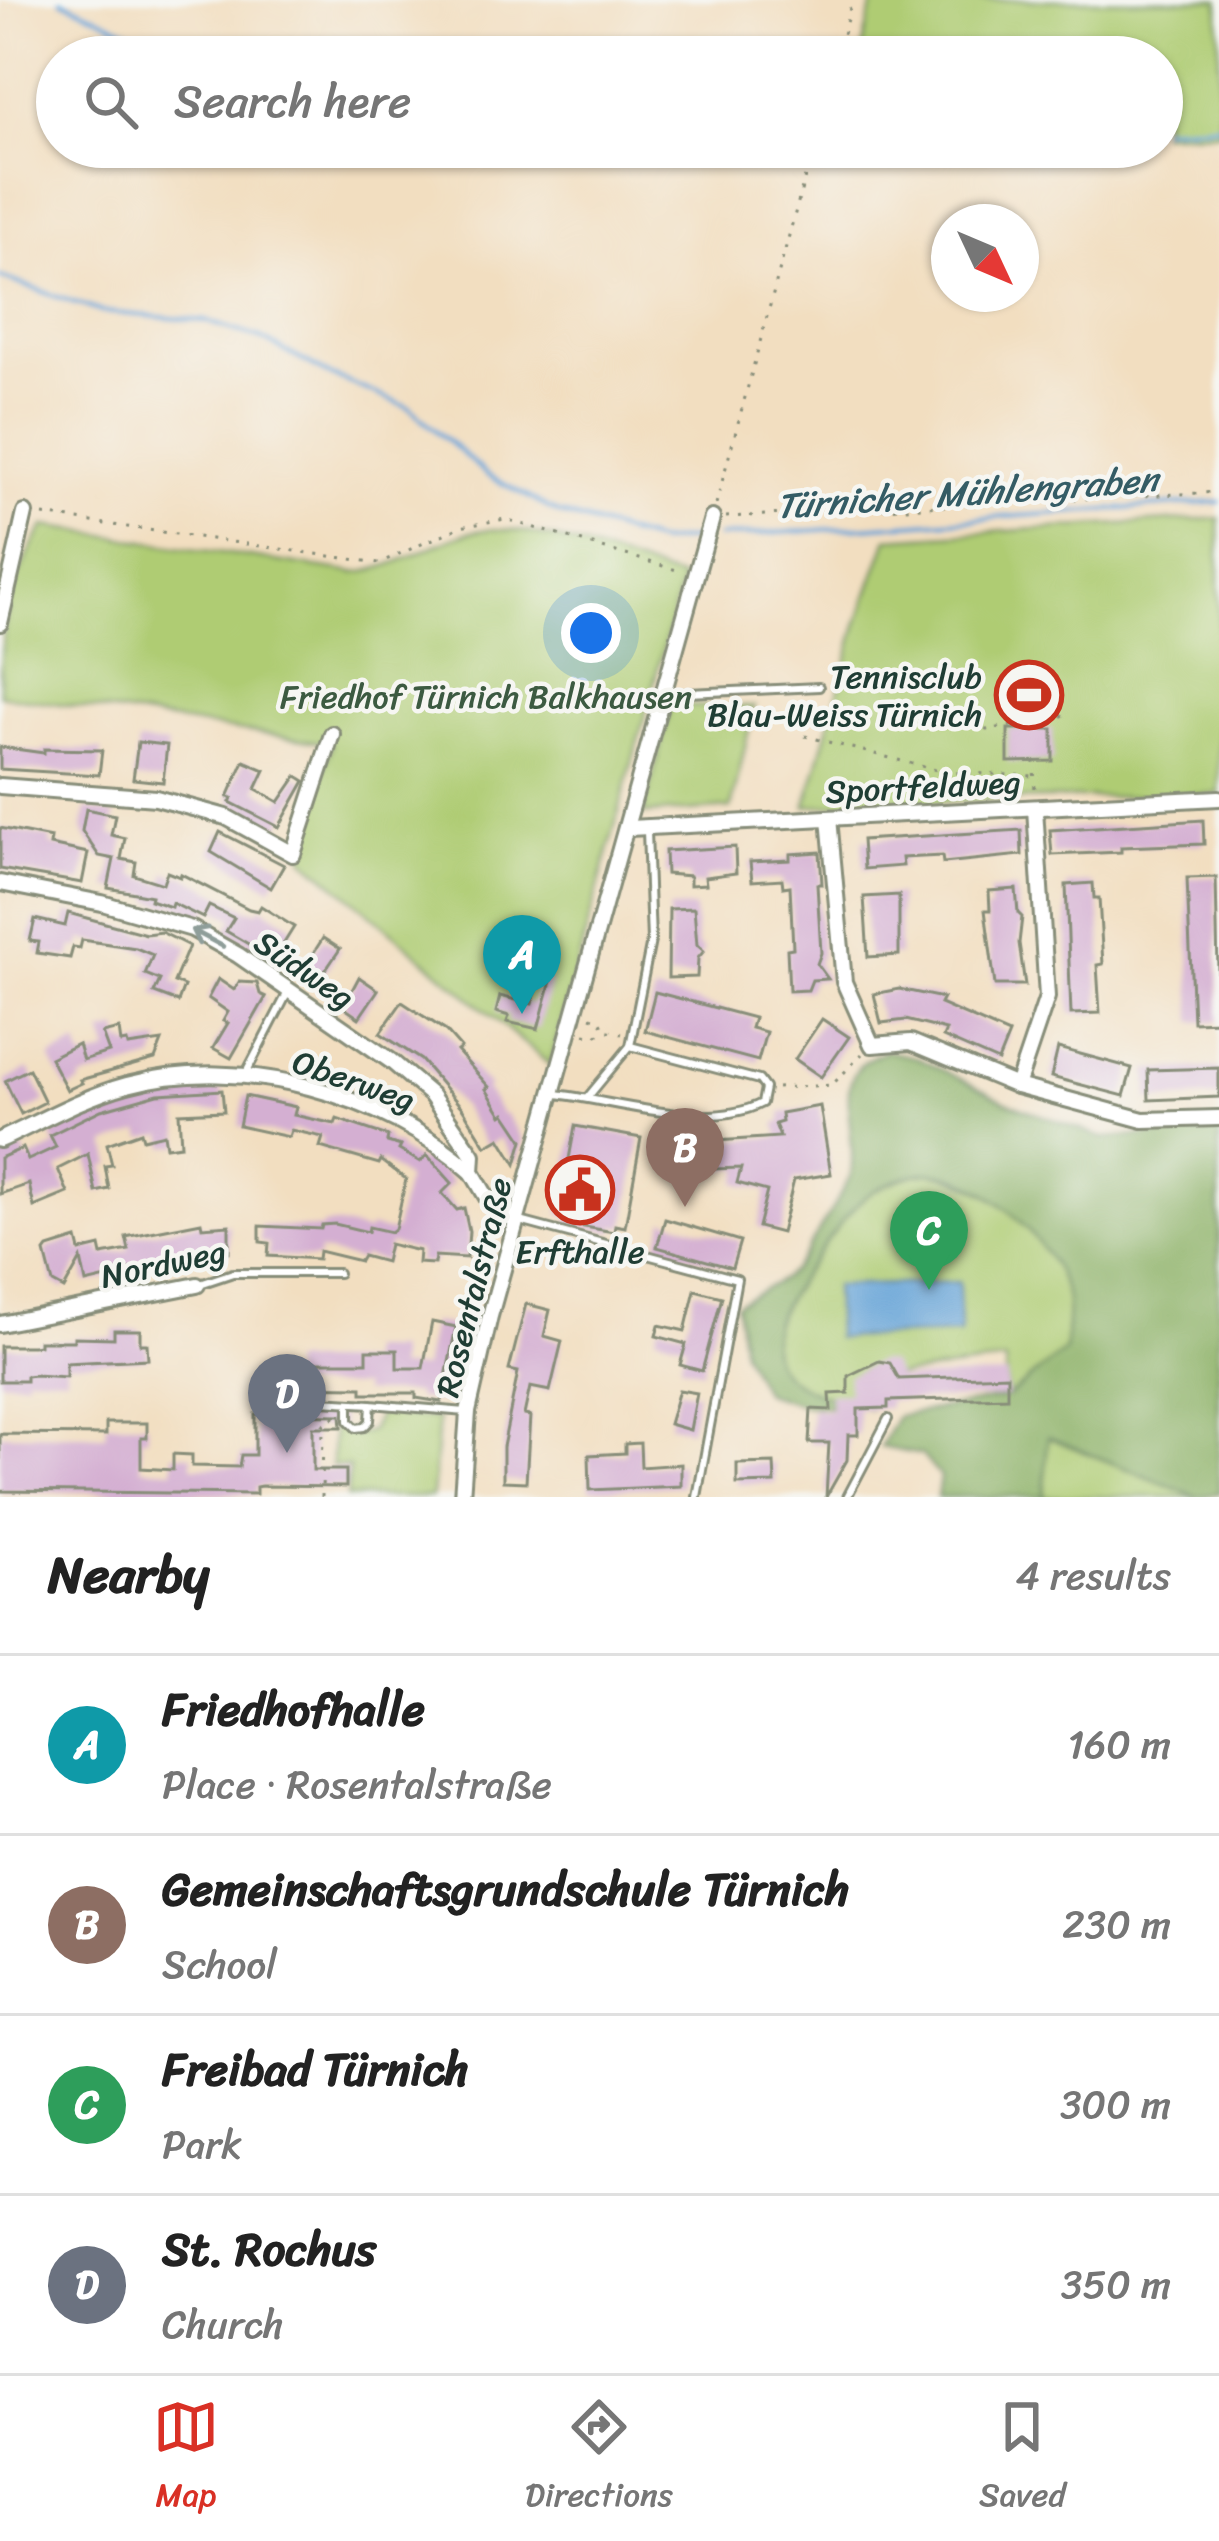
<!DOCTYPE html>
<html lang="en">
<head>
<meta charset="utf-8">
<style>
	body { margin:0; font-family:Sriracha,sans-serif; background:#f2f2f2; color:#222 }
	.compass { position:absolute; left:931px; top:204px; width:108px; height:108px; border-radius:50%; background:#fff; box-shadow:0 3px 9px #0004; rotate:134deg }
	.you { position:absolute; left:591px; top:633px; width:42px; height:42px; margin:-30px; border:9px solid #fff; border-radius:50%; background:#1a73e8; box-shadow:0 0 0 18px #1a73e833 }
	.badge { display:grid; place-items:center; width:78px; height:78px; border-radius:50%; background:#d93025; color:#fff; font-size:39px; font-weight:700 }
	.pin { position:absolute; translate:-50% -99px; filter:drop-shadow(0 3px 6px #0008) }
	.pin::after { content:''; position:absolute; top:63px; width:42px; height:36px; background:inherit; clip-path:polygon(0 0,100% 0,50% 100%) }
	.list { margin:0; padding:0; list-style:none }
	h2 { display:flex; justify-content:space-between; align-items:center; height:156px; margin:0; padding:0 48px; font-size:51px }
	h2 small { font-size:39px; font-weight:400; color:#767676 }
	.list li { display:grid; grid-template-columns:78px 1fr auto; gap:36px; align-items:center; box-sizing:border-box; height:180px; padding:0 48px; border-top:3px solid #e0e0e0 }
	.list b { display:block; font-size:45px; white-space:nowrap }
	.list p { margin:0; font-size:39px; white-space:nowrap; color:#767676 }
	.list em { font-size:39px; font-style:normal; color:#767676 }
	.icon { flex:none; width:66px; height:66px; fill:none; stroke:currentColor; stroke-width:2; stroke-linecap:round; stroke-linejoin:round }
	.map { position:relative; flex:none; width:1219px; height:1497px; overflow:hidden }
	.search { position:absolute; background:#fff; box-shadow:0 3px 9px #0004; left:36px; right:36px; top:36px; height:132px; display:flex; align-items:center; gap:30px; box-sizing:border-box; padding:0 42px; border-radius:66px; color:#767676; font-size:45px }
	.sheet { height:876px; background:#fff }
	nav { display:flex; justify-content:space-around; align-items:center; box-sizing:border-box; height:168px; border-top:3px solid #e0e0e0; background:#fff; font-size:33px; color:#767676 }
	nav a { display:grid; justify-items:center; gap:6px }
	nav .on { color:#d93025 }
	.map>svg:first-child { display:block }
</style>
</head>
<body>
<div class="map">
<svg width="1219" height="1497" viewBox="0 0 1219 1497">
	<rect width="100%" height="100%" fill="#f6f6f2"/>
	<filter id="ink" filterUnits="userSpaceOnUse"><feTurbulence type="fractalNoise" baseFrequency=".00833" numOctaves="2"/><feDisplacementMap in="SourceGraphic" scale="24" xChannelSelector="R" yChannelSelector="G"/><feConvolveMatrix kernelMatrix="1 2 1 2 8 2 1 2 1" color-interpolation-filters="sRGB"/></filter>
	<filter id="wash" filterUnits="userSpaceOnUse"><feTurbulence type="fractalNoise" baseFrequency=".004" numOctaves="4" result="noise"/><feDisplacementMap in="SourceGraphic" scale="48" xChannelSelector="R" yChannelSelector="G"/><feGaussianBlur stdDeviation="2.7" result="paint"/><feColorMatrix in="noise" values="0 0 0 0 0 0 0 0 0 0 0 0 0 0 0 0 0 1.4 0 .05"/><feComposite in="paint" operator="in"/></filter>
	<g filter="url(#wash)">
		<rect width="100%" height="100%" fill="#f2dec0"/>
		<g fill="#afcc73" stroke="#678454" stroke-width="3">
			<polygon points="874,0 1219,0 1219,132 1162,133 1162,57 860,57"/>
			<polygon points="1219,518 1219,794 806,806 858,622 888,538"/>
			<path d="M45,526L355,573C398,569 434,540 477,531C528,520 628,563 682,579L550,1065L305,859L301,844L332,744L0,695C0,628 7,584 45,526Z"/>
			<polygon points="671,706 754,707 731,808 643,814"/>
			<path d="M931,1173C991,1185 1048,1233 1066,1294C1070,1311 1066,1334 1065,1351L1007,1397L1005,1361L869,1380L870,1408C842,1400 784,1390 774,1357C771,1348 772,1329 776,1321C788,1293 845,1209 870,1194C887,1183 911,1174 931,1173Z"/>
			<polygon points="379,1413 438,1419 432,1497 347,1497 349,1467 332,1466 333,1425 353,1435 370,1431"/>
			<polygon points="1047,1437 1197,1497 1044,1497"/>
		</g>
		<path fill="#8bb065" stroke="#55764c" stroke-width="3" d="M886,1051L916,1057L1009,1103L1103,1138L1219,1131V1493L1197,1497L1048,1437L1044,1497H937L940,1477L922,1455L880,1447L897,1416L1007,1397L1065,1351C1066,1334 1070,1312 1066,1295C1053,1244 977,1163 919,1174C904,1176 880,1186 868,1195C845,1211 786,1295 775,1321C772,1329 771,1349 774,1358C785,1390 842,1400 870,1408L804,1405L764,1393L742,1351L736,1304C753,1294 779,1284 793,1270C801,1261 849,1183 851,1173C859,1127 824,1070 886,1051Z"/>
		<polygon fill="#65a3d7" stroke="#427086" stroke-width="3" points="959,1282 960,1334 836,1338 834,1286"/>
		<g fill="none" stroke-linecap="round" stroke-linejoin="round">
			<g stroke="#65a3d7" stroke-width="4.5">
				<polyline points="61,0 186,57"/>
				<polyline points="1162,128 1219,125"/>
				<polyline points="778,147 799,150"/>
				<polyline points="835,148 847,147"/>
				<polyline points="0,277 102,312 205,321 260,338 330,375 410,408 487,475 558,513 659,543 696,539"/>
				<polyline points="719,537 1219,502"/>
			</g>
		</g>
		<g id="blocks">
			<g fill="#d4afd2">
				<polygon points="1008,729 1053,729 1053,761 1008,762"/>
				<polygon points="138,742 167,745 163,782 133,779"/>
				<polygon points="0,747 44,753 44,749 102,750 99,775 0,769"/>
				<polygon points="244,761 265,770 256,789 279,802 297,776 305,781 279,827 230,802 232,798 228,797"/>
				<polygon points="86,809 115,815 111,835 125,838 121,859 136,862 134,875 163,884 167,872 180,877 181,874 249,909 258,911 261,906 294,927 274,959 226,931 234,918 209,906 203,918 172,903 171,907 150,900 151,896 108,888 114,859 99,856 82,831"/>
				<polygon points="1203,820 1204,844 1121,847 1121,852 1052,855 1050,830"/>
				<polygon points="0,828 51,838 50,845 88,853 82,883 0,869"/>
				<polygon points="1021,830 1022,855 943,863 942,856 902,858 903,866 864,869 862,840"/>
				<polygon points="220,832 284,865 271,888 211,852"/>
				<polygon points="735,847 736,873 705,877 706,884 690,885 690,876 666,874 665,851"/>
				<polygon points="820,852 822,884 817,884 821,953 817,964 828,979 812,980 808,990 789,991 787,949 793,948 790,886 783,887 782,879 752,881 750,862 790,860 790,854"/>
				<polygon points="1216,877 1219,1021 1193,1022 1187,878"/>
				<polygon points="1093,883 1094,898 1099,898 1102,948 1103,964 1097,965 1100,1013 1071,1014 1066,885"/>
				<polygon points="1016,889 1018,913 1022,917 1019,943 1025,985 995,985 985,910 990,910 989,891"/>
				<polygon points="899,895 899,955 868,957 864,897"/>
				<polygon points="694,908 697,945 704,951 698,958 697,977 668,978 669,909"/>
				<polygon points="68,913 146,934 161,932 189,946 174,982 184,986 178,1002 154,993 160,980 145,974 153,955 136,948 82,940 80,948 73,947 70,958 37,953 39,942 30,941 35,919 65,926"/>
				<polygon points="323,938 340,949 314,987 298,977"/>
				<polygon points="359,977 378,990 359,1018 343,1007"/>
				<polygon points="541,978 551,981 538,1029 507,1022 509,1016 496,1012 500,996 532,1004"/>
				<polygon points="218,979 234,990 239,982 257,983 260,994 266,997 231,1058 213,1048 228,1023 223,1021 228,1012 208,998"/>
				<polygon points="899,989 943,998 940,1004 1009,1034 998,1061 943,1037 946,1030 906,1020 881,1023 874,994"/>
				<polygon points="655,992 754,1018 751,1028 766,1032 758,1061 645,1031"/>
				<polygon points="402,1002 446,1031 461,1048 457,1051 489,1087 486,1089 502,1115 505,1113 523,1140 516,1164 500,1138 486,1146 463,1109 421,1060 380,1033"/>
				<polygon points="822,1019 849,1037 821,1077 795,1059"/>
				<polygon points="119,1029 121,1043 127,1042 128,1046 162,1041 155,1059 80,1080 82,1083 67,1090 50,1058 78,1044 83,1060 109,1052 102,1033"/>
				<polygon points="1058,1048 1132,1068 1124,1096 1051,1077"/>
				<polygon points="1219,1068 1219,1097 1149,1100 1148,1070"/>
				<polygon points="29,1069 45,1102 21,1114 5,1081"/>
				<polygon points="222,1090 224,1111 179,1113 181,1145 166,1147 164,1134 143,1139 141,1132 107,1144 112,1165 105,1166 109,1189 96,1192 88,1154 58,1169 68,1193 34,1207 29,1184 0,1194 0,1158 23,1148 28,1160 56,1147 50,1135 101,1110 158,1094"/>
				<polygon points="245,1096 296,1107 294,1115 335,1124 337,1119 388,1136 387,1142 401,1146 399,1150 420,1162 427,1155 452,1183 442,1193 457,1210 464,1208 469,1231 467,1258 435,1256 434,1264 418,1263 419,1251 389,1244 385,1262 363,1256 360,1261 319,1251 318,1259 268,1256 269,1243 260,1242 260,1226 321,1229 322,1225 335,1224 368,1232 369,1227 391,1232 395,1229 406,1179 381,1160 379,1164 320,1147 323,1137 291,1130 289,1137 239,1126"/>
				<polygon points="820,1106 831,1174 794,1180 781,1233 758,1227 767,1191 737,1183 741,1168 685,1170 685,1164 681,1164 682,1143 780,1137 775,1124 782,1122 781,1113"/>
				<polygon points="575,1126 641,1138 625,1227 615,1225 614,1232 567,1224 569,1217 559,1214"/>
				<polygon points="665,1219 740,1241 732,1268 657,1247"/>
				<polygon points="201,1222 202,1227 229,1225 229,1252 106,1273 107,1278 86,1283 81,1259 64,1289 53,1283 45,1252 48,1248 77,1239 80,1251 100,1246 102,1255 129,1250 126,1237"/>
				<polygon points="695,1290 722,1297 702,1371 680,1365 686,1344 656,1336 659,1325 685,1331"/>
				<polygon points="526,1304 550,1310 544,1336 562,1341 550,1391 530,1387 524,1415 530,1416 526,1482 503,1481 503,1447 518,1372 509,1370"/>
				<polygon points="432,1322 456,1327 441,1402 416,1398 416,1393 362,1393 362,1387 264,1386 264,1382 291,1375 290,1362 367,1362 367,1350 397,1350 397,1368 423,1368"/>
				<polygon points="114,1330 140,1330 140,1344 147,1344 148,1359 66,1363 66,1377 35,1375 26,1376 26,1381 0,1381 0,1346 33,1346 39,1345 39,1341 74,1341 74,1337 114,1338"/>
				<polygon points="879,1361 890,1363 899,1379 1007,1375 1007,1397 888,1401 888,1408 858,1409 858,1435 848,1435 847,1460 826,1497 829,1443 809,1443 811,1409 831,1410 830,1394 848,1393 848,1376"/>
				<polygon points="679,1390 697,1393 690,1430 669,1424"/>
				<polygon points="255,1414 341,1415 342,1427 313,1427 313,1470 346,1470 346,1487 261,1486 256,1487 256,1494 0,1491 0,1434 106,1435 106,1423 147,1423 147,1438 141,1438 141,1468 173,1470 173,1454 192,1455 192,1466 239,1467 241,1455 255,1455"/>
				<polygon points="640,1443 641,1467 681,1464 681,1486 590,1490 589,1455 625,1453 625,1444"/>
				<polygon points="774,1463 775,1483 737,1484 737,1464"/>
			</g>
		</g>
	</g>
	<g filter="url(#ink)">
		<use href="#blocks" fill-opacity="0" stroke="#888e7a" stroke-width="3"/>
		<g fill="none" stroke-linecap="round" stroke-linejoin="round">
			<defs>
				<g id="service">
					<polyline points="665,694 819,687"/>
					<polyline points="630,1046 651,941 647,831"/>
					<polyline points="246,1073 287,994"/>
					<path d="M556,1094C617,1101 706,1132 762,1103L765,1088L759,1080L630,1046L587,1098"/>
					<polyline points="520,1221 737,1279 697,1497"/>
					<polyline points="200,1284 233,1273 338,1273"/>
					<polyline points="304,1400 371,1404"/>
					<polyline points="349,1403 349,1421 356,1428 364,1427 370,1421 371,1404 466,1412"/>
					<polyline points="847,1497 888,1419"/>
				</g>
				<g id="minor">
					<polyline points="0,623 25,513"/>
					<polyline points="0,786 156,798 226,817 293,854 332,734"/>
					<polyline points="1035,808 1047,997 1017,1086 1143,1120 1219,1118"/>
					<polyline points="829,818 844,982 872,1045 911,1042 1017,1086"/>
					<polyline points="629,828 1219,798"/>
					<polyline points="0,883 102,903 192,929 238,955 391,1061 431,1095 473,1155 472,1172 496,1213 515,1219"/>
					<path d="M0,1140C41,1121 83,1097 127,1085C243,1054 384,1093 472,1172"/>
					<polyline points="0,1324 197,1285"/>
					<polyline points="462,1497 468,1412 490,1316 712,518"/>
				</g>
			</defs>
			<use href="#service" stroke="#888e7a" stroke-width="12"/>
			<use href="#minor" stroke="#888e7a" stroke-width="20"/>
			<g stroke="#888e7a" stroke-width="3" stroke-dasharray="3 9" stroke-linecap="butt">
				<polyline points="837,57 852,0"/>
				<polyline points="716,504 813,147"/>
				<polyline points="43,515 379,563 460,527 505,519 680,571"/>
				<polyline points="726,517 1219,492"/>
				<polyline points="950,722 987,730 1030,722 1033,729 1069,713"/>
				<polyline points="805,736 944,772 1035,776"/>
				<polyline points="1034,761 1035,794"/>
				<polyline points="591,1017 600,1020 605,1030 622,1034"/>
				<polyline points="585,1034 596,1036 603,1031"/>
				<polyline points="777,1088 832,1085 862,1054"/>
				<polyline points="322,1497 323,1425 336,1416"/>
			</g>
			<use href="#service" stroke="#fff" stroke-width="6"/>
			<use href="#minor" stroke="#fff" stroke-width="14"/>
		</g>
		<defs><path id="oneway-shaft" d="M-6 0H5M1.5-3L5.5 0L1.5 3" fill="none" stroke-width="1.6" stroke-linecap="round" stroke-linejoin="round" transform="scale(3)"/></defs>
		<use stroke="#8f9e9a" href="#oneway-shaft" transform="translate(207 938) rotate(-152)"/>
	</g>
	<defs>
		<symbol id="stadium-ring" viewBox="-11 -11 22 22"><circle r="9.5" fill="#f6f6f2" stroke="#c8321e" stroke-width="1.5"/><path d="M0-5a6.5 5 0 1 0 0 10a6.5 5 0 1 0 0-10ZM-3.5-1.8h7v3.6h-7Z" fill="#c8321e"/></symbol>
		<symbol id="civic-ring" viewBox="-11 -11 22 22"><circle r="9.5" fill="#f6f6f2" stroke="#c8321e" stroke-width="1.5"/><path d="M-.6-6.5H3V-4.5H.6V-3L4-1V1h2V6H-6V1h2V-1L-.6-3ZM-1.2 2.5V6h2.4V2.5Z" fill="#c8321e"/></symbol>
	</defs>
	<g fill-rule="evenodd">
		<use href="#stadium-ring" x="991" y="657" width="76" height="76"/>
		<use href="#civic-ring" x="542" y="1152" width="76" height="76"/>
	</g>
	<g text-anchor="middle" stroke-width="9" stroke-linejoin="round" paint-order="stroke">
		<g font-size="33" fill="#1f3d34" stroke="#f6f6f2" text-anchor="end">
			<text x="982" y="688">Tennisclub<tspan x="982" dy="38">Blau-Weiss Türnich</tspan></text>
			<text x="580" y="1263" text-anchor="middle">Erfthalle</text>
		</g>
		<g font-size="33" fill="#3c5a41" stroke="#f6f6f2">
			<text x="486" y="708">Friedhof Türnich Balkhausen</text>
		</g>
		<g font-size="33" fill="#1f3d34" stroke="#f6f6f2">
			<text transform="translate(923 786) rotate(-3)" y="12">Sportfeldweg</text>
			<text transform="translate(305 969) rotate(34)" y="12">Südweg</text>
			<text transform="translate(354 1080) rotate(19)" y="12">Oberweg</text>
			<text transform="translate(163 1263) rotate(-12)" y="12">Nordweg</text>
			<text transform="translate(473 1287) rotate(-76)" y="12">Rosentalstraße</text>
		</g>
		<g font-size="36" font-style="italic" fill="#345c65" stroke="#f6f6f2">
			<text transform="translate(967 492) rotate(-4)" y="13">Türnicher Mühlengraben</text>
		</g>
	</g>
</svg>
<svg class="compass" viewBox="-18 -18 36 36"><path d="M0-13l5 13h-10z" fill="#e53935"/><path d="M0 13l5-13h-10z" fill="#767676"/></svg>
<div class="you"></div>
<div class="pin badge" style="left:522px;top:1014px;background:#0f9aa8">A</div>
<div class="pin badge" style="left:685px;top:1207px;background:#8d6e63">B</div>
<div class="pin badge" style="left:929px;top:1290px;background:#2e9e5b">C</div>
<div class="pin badge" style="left:287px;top:1453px;background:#6b7280">D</div>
<div class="search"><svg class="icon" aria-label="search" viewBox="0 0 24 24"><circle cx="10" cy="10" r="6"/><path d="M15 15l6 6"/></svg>Search here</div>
</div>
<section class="sheet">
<h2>Nearby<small>4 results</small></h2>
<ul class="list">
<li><span class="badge" style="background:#0f9aa8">A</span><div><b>Friedhofhalle</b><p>Place · Rosentalstraße</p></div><em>160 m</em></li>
<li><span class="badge" style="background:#8d6e63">B</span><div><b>Gemeinschaftsgrundschule Türnich</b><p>School</p></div><em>230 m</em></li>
<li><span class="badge" style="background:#2e9e5b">C</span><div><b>Freibad Türnich</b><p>Park</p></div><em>300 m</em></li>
<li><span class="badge" style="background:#6b7280">D</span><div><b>St. Rochus</b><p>Church</p></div><em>350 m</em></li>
</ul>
</section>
<nav>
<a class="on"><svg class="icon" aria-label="map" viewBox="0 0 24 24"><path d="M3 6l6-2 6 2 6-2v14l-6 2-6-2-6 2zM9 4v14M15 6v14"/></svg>Map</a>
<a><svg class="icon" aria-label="directions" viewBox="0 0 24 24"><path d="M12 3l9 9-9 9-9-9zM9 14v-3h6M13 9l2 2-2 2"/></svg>Directions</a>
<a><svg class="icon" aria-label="saved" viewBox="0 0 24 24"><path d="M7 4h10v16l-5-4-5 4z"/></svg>Saved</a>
</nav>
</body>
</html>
